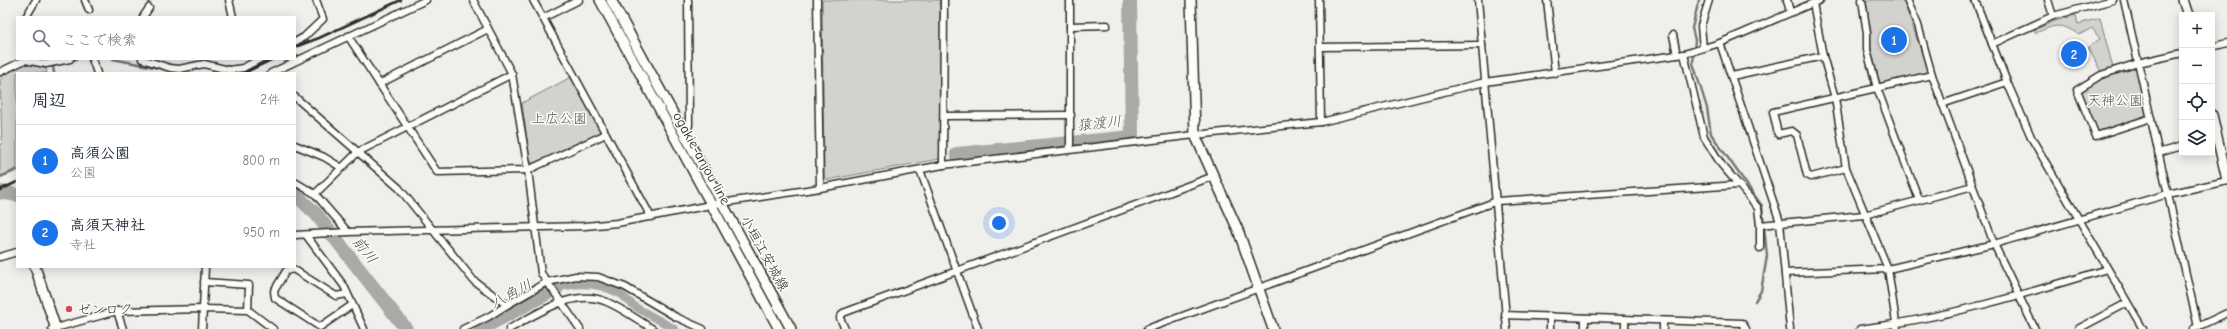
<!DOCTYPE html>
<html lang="ja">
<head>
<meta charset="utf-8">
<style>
	body { margin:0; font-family:"Comic Neue","Klee One",sans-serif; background:#f6f6f7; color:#1f2937 }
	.controls { position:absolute; right:12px; top:12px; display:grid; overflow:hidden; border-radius:0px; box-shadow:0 2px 10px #0003 }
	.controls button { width:36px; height:36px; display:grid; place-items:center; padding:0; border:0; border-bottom:1px solid #e0e1e3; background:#fff; color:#1f2937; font:20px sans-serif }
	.you { position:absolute; left:999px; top:223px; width:14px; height:14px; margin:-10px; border:3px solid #fff; border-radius:50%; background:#1a73e8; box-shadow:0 0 0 6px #1a73e833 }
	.badge { display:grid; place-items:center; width:26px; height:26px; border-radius:50%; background:#1a73e8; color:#fff; font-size:13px; font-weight:700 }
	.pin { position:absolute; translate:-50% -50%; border:2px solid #fff; box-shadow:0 1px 4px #0006 }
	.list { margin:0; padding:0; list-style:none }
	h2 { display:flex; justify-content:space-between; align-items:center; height:52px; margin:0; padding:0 16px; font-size:17px }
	h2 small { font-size:13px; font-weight:400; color:#747a83 }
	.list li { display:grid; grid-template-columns:26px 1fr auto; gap:12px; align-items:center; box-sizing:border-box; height:72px; padding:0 16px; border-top:1px solid #e0e1e3 }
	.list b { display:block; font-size:15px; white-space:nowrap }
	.list p { margin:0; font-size:13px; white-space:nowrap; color:#747a83 }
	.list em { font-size:13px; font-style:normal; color:#747a83 }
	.icon { flex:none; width:22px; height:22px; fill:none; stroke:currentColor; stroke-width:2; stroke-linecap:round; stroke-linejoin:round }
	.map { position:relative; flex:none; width:2227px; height:329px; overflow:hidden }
	.search { position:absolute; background:#fff; box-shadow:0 2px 10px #0003; left:16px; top:16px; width:280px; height:44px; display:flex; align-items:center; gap:10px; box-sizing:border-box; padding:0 14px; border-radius:0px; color:#747a83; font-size:15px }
	.panel { position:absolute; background:#fff; box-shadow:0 2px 10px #0003; left:16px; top:72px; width:280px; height:196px; border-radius:0px }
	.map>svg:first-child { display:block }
</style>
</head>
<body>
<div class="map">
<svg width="2227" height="329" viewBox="0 0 2227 329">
	<rect width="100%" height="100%" fill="#f0efeb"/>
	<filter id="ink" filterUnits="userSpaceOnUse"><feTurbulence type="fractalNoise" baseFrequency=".025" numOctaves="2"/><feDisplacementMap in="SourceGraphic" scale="8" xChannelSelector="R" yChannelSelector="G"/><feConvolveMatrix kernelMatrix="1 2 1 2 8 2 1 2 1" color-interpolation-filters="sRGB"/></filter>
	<g filter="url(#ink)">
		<g fill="#d3d2cf" stroke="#7f7e7d">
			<polygon points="822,0 940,0 941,155 939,159 827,180 824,177"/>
			<polygon points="1866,0 1903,0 1928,70 1926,73 1881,84 1879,81 1871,49"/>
			<path d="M2076,15L2078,24L2100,18L2113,68L2101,72L2088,47L2100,39L2092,28L2079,35C2061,22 2054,25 2036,33L2034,30L2055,21Z"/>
			<polygon points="26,63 46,69 47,73 17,73 17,168 0,177 0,145 2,143 0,81 3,76"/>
			<polygon points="2136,67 2147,117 2098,133 2081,92 2102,78"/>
			<polygon points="571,77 600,130 599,133 534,163 530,161 522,103"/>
		</g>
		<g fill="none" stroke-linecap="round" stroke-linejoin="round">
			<g stroke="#777775" stroke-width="2.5">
				<polyline points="1699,0 1692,28 1695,40 1693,63 1707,108 1711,134 1762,206 1767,256 1761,291 1755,301"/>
				<polyline points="147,7 150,0"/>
				<polyline points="113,59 164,69"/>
				<polyline points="44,66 53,66 54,73"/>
				<polyline points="53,66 77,59"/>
				<polyline points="215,70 226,73"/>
				<polyline points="0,76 13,69"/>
				<polyline points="0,177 17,170"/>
			</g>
			<path stroke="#aaa9a7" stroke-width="8" d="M557,288C578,282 600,283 620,294C626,298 631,304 637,308C650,315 662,322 675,329"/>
			<g stroke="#aaa9a7" stroke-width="14">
				<polyline points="957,154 1132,137 1130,0"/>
				<polyline points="0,192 17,195"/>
				<polyline points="295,194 316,214 406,329"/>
				<polyline points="481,329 557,288"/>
			</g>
			<defs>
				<g id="street">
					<polyline points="85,0 89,10"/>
					<polyline points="229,0 233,17"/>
					<polyline points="473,0 512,74 528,170 541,273 580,329"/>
					<polyline points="533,0 543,18"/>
					<polyline points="579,0 543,18 651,217"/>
					<polyline points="817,0 820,188"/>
					<polyline points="1070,0 1070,149"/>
					<polyline points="1319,0 1321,122"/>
					<polyline points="1478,0 1507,329"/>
					<polyline points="1547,0 1555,73"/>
					<polyline points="1787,0 1790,12"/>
					<polyline points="1862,0 1867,33 1867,50 1877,88 1919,200"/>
					<polyline points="1907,0 1918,25 1932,75 1994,244 2035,329"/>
					<polyline points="1975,0 2007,82 2032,139 2143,329"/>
					<polyline points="2048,0 2053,16"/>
					<polyline points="2124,0 2198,327"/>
					<polyline points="1813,3 1823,56 1835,98 1846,168 1888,269 1897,329"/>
					<polyline points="26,17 36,0"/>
					<polyline points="143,17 149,8"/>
					<polyline points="1070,26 1107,25"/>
					<polyline points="1673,35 1677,55"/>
					<polyline points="348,36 437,172 528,170 606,134"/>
					<polyline points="295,42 304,37 323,19 316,0"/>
					<polyline points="1720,43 1780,222 1790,329"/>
					<polyline points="1992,44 2053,16 2113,0"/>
					<polyline points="1320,47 1482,45"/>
					<polyline points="2212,47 2227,43"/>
					<polyline points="1703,48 1701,26 1709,0"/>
					<polyline points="1684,54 1704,137 1721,164 1739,185"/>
					<polyline points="92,59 97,73"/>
					<polyline points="142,59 170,68 179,69 204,64 229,70 243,68 260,59"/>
					<polyline points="0,72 25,60 46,64 70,59"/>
					<polyline points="271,73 426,0"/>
					<polyline points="1732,76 1823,56"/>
					<polyline points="379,84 488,29"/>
					<polyline points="295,97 399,188 474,281 507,305 547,282 576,276 598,277 625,287 676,317 703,329"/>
					<polyline points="1942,104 2007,82"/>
					<polyline points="945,116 1071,115"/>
					<polyline points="2151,118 2096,136 2077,90 2101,75 2138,63 2182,53"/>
					<polyline points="686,138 689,125 688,0"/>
					<polyline points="295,145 324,157 342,168"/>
					<polyline points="2158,153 2182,146"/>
					<polyline points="943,165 944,0"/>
					<polyline points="1846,168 1811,177 1807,175 1797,135 1792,131 1778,134 1773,112 1932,75"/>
					<polyline points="920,170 978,329"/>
					<polyline points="295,182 315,194 358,152 512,74"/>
					<polyline points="315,194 348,232"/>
					<polyline points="1760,225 1864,215 1973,186"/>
					<polyline points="295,235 348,232 585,226 617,223 721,203 820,188 943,165 1195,135 1321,122 1485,82 1684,54 1720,43 1820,0"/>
					<polyline points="306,235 344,286 364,329"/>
					<polyline points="0,257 17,252"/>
					<polyline points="1785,273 1888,269 1994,244 2168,194 2227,181"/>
					<polyline points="204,282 249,285 248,310"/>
					<polyline points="347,294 336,296 293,269 286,271 274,291 275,298 320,327 352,305"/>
					<polyline points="117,311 123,329"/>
					<polyline points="1505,315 1742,323 1746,329"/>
					<polyline points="52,329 117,311 203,309 248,310 273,329"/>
					<polyline points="202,329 205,267"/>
					<polyline points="463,329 488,317 507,305"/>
					<path d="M509,329C537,314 575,287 607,302C623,309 638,320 653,329"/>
					<polyline points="845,329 840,318 843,313 1214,176"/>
					<polyline points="1147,329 1497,201 1739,185 1758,208 1760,225 1760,248"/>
					<polyline points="1550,329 1550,316"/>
					<polyline points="1585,329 1585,318"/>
					<polyline points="1625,329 1625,319"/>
					<polyline points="1663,329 1663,321"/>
					<path d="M1860,329C1945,318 2026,294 2107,269"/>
					<polyline points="2078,329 2127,303"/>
					<polyline points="2193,329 2227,313"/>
				</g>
				<g id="secondary">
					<polyline points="600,0 779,329"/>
					<polyline points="611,0 791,329"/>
					<polyline points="1191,0 1195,135 1238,230 1273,329"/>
					<polyline points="2183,0 2188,15"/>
					<polyline points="2212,115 2227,180"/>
					<polyline points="35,267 56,329"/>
				</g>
			</defs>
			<use href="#street" stroke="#2b2b2b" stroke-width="9"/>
			<use href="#secondary" stroke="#2b2b2b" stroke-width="12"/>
			<use href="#street" stroke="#fdfcf7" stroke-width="6"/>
			<use href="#secondary" stroke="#fdfcf7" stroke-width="9"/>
			<g stroke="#2b2b2b" stroke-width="2.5">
				<polyline points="295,47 319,38 401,0"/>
				<polyline points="244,73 273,59"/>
				<polyline points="0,190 17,182"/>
			</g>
		</g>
	</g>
	<circle fill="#d1495b" stroke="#fdfcf7" stroke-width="1.5" cx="69" cy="309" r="4"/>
	<g text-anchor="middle" stroke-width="3" stroke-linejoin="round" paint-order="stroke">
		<g font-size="14" fill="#555554" stroke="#fdfcf7">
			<text x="2115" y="105">天神公園</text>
			<text x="559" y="123">上広公園</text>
		</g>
		<g font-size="14" fill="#2b2b2b" stroke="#fdfcf7">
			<text transform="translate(702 158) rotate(61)" y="5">ogakie-anjou line</text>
			<text transform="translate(765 253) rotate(61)" y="5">小垣江安城線</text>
		</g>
		<g font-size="14" fill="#2b2b2b" stroke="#fdfcf7" text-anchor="start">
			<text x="77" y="314">ゼンロク</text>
		</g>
		<g font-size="15" font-style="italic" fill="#575756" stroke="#fdfcf7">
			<text transform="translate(1099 123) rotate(-6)" y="5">猿渡川</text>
			<text transform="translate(365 250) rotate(52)" y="5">前川</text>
			<text transform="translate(511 294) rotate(-28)" y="5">八角川</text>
		</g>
	</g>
</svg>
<div class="controls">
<button>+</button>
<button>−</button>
<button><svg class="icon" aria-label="locate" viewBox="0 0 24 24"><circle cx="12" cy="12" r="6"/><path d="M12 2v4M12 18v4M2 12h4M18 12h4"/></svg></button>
<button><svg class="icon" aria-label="layers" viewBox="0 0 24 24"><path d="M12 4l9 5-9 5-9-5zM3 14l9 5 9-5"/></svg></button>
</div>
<div class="you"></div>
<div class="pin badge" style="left:1894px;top:40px">1</div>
<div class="pin badge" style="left:2074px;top:54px">2</div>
<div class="search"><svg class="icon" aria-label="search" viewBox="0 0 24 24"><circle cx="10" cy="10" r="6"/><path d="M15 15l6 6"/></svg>ここで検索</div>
<section class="panel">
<h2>周辺<small>2件</small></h2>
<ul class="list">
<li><span class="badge">1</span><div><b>高須公園</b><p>公園</p></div><em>800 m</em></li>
<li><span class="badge">2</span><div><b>高須天神社</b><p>寺社</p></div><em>950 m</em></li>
</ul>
</section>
</div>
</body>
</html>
